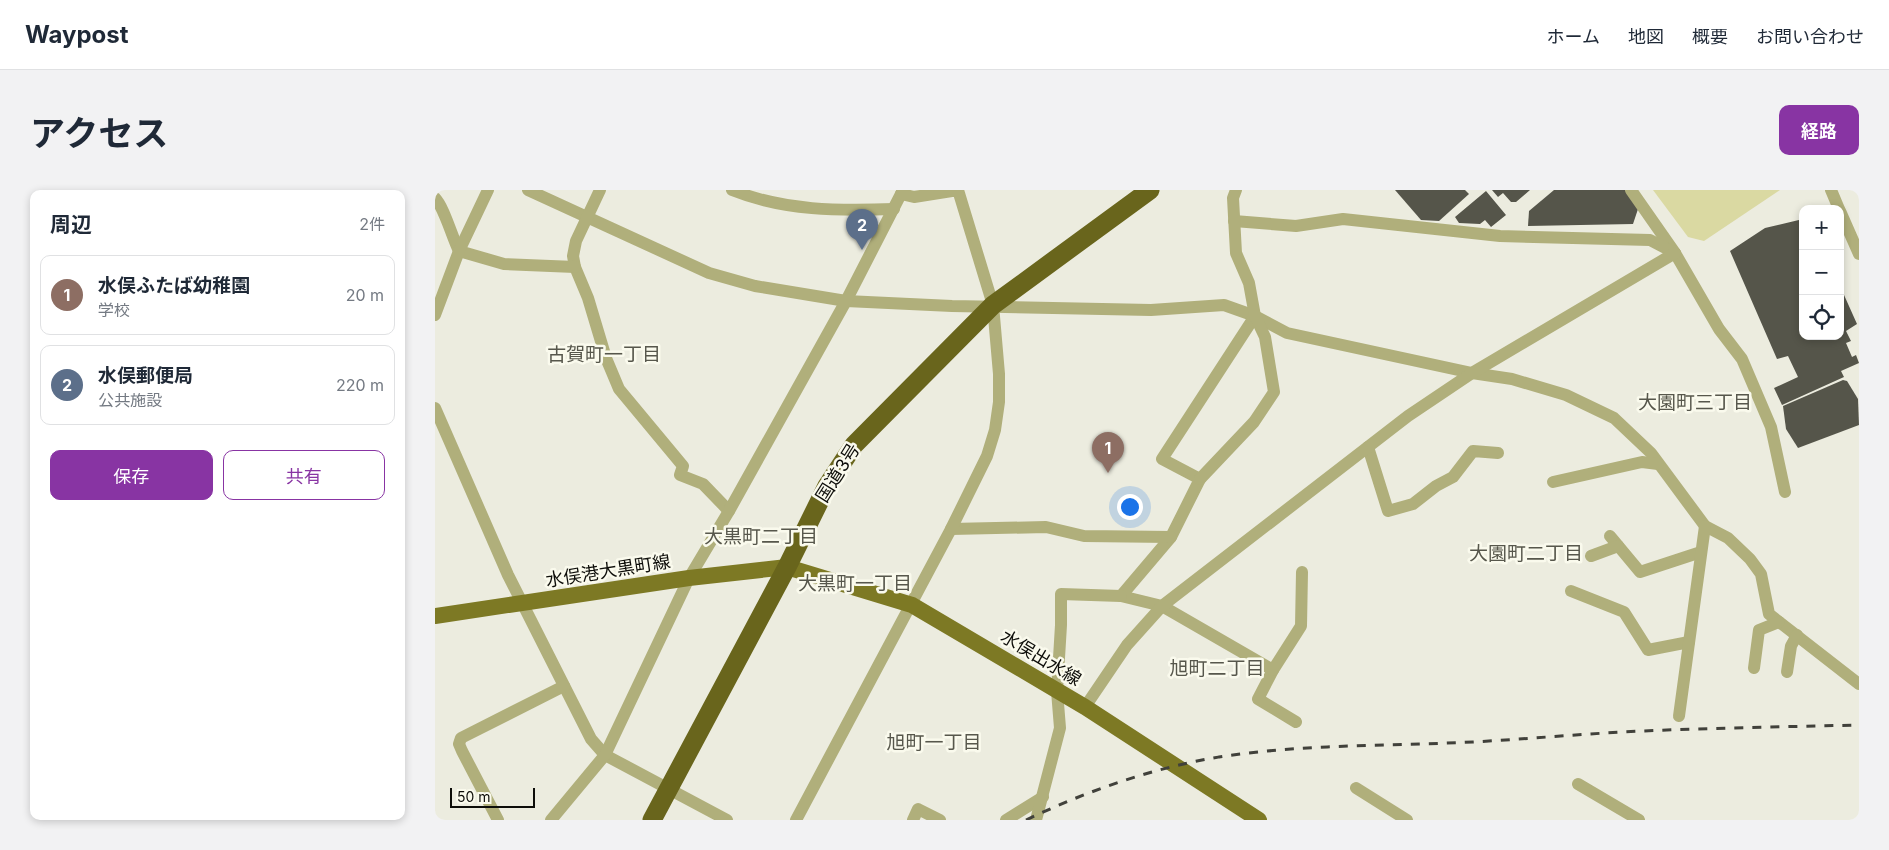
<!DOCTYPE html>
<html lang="ja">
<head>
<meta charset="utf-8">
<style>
	body { margin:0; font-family:Inter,"Noto Sans JP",sans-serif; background:#f2f2f3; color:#1f2937 }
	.controls { position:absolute; right:15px; top:15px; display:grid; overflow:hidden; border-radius:10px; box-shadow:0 2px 8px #0003 }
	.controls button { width:45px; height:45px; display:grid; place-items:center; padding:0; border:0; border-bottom:1px solid #e0e1e3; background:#fff; color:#1f2937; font:25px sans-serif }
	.scale { position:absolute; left:15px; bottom:12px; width:85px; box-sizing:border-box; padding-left:5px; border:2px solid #0d0d09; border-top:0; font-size:14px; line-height:18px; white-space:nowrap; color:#0d0d09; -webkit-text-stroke:4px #fafaed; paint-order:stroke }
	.you { position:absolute; left:694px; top:316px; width:18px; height:18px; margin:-12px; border:4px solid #fff; border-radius:50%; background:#1a73e8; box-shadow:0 0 0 8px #1a73e833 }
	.badge { display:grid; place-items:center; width:32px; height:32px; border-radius:50%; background:#8834a3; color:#fff; font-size:16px; font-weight:700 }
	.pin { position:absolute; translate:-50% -41px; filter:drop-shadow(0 1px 2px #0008) }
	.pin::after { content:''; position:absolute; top:26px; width:18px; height:15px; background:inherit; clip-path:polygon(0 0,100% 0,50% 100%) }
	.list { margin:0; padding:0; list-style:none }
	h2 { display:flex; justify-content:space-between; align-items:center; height:65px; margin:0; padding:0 20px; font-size:21px }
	h2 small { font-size:16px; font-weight:400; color:#747a83 }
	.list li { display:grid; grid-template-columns:32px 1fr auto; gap:15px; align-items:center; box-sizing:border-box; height:80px; margin:0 10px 10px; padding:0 10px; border:1px solid #e0e1e3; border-radius:10px }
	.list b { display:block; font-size:19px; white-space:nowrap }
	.list p { margin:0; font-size:16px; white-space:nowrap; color:#747a83 }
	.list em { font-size:16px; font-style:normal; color:#747a83 }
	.actions { display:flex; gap:10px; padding:15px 20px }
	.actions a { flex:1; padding:11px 0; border:1px solid #8834a3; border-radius:10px; text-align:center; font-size:18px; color:#8834a3 }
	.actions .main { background:#8834a3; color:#fff }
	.icon { flex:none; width:28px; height:28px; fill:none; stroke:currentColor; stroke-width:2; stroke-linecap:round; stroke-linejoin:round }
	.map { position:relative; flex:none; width:1424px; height:630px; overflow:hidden; border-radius:10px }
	header { display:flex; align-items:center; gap:30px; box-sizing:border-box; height:70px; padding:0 25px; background:#fff; border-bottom:1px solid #e0e1e3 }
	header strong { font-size:24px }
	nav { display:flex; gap:28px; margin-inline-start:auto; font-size:18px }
	.intro { display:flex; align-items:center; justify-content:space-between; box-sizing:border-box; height:120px; padding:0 30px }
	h1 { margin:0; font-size:35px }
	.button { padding:12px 22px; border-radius:10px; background:#8834a3; color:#fff; font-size:18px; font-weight:700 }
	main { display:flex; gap:30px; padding:0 30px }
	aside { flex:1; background:#fff; border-radius:10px; box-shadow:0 2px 8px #0003 }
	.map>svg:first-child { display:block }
</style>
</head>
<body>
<header>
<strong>Waypost</strong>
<nav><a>ホーム</a><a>地図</a><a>概要</a><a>お問い合わせ</a></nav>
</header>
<div class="intro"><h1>アクセス</h1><a class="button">経路</a></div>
<main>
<aside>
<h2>周辺<small>2件</small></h2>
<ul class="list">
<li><span class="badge" style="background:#8d6e63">1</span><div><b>水俣ふたば幼稚園</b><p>学校</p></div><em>20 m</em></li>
<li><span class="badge" style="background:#5c6f8a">2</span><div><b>水俣郵便局</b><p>公共施設</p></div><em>220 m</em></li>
</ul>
<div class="actions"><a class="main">保存</a><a>共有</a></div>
</aside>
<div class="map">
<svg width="1424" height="630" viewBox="0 0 1424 630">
	<rect width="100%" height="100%" fill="#ececdf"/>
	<polygon fill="#dad9a2" points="1218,0 1345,0 1269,51 1253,47"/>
	<g fill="#55554a">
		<polygon points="960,0 1030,0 1034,4 1004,31 986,30"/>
		<polygon points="1057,0 1095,0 1081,12 1076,12 1068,3 1063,7"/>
		<polygon points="1119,0 1190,0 1204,16 1198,34 1093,36 1094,21"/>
		<polygon points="1051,1 1071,25 1056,37 1050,30 1045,34 1024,33 1020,27"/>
		<polygon points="1368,29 1368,146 1405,146 1405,96 1422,134 1411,141 1416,151 1411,153 1417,167 1421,165 1424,173 1406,181 1409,187 1347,215 1339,198 1363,187 1353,166 1342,169 1295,61 1330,38"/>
		<polygon points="1408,190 1412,191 1423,209 1424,235 1363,258 1351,239 1348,216"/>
	</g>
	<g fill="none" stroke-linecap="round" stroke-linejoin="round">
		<g stroke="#b0af7b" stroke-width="12">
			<polyline points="93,0 274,83 320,96 411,111 517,116 716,120 789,115 820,126 852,143 1037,183 1077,189 1131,205 1179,228 1216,263 1270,336 1293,348 1315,369 1326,384 1334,424 1424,494"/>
			<polyline points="165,0 141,51 138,66 140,77 153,108 171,168 184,199 248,276 245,285 268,294 294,321"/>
			<path d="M297,0C349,21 404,21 459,19"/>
			<polyline points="1196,0 1240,63 1284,139 1307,169 1336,237 1350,302"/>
			<polyline points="1396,0 1404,19"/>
			<path d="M0,8C9,17 17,47 24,61L69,74L140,77"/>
			<polyline points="1405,21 1424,64"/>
			<polyline points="799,31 861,36 908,29 1065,46 1215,50 1240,63"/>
			<polyline points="0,125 24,61 53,0"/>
			<polyline points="820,126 727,269 765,289 736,347 686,406 727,416 838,480 823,509 861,532"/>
			<polyline points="0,218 73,385 156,549 170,565 292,630"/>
			<polyline points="933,257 953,321 978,314 1001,296 1018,287 1038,261 1063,263"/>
			<polyline points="765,289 819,232 839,202 830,147 820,126 814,93 801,63 798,8 801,0"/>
			<polyline points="1118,292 1207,272 1223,274"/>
			<polyline points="516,339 611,337 649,346 736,347"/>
			<polyline points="1175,346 1205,382 1266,362"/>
			<polyline points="1156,366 1183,356"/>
			<polyline points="1136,401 1189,422 1213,460 1254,452"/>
			<polyline points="1319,478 1324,440 1344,432"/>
			<polyline points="838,480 866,436 867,382"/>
			<polyline points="1352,482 1356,456 1362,445"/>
			<polyline points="650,517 692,455 727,416 973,226 1037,183 1240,63"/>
			<polyline points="1244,526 1270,336"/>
			<polyline points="1143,594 1204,630"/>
			<polyline points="921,598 972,630"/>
			<polyline points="63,630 27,561 24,554 26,548 129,496"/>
			<polyline points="116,630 170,565 254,388 294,321 411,111 468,0"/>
			<polyline points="361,630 516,339 552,266 560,240 564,212 564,184 558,115 523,0 479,7 466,4"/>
			<polyline points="478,630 483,619 505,630"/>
			<polyline points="571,630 608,607"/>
			<polyline points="601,630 625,538 622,501 626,435 626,404 686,406"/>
		</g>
		<polyline stroke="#7d7924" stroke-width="16" points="0,426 254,388 352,377 477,415 650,517 824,630"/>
		<polyline stroke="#69651c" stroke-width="19" points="217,630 352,377 392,296 419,255 558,115 715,0"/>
		<path stroke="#41413b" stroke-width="3" stroke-dasharray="9 9" stroke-linecap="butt" d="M591,630C652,601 717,578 784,567C868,554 954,556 1038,552C1088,549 1137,545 1186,542C1265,538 1345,537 1424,535"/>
	</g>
	<g text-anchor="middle" stroke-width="5" stroke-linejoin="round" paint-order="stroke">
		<g font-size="18" fill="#0d0d09" stroke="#fafaed">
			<text transform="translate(403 283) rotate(-58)" y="6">国道3号</text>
			<text transform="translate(173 381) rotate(-9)" y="6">水俣港大黒町線</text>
			<text transform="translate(606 468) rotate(31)" y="6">水俣出水線</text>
		</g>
		<g font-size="19" fill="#57574c" stroke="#fafaed">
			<text x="169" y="171">古賀町一丁目</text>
			<text x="1260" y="219">大園町三丁目</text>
			<text x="326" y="353">大黒町二丁目</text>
			<text x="1091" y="370">大園町二丁目</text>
			<text x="420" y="400">大黒町一丁目</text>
			<text x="782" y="485">旭町二丁目</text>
			<text x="499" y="559">旭町一丁目</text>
		</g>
	</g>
</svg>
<div class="controls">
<button>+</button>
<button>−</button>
<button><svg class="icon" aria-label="locate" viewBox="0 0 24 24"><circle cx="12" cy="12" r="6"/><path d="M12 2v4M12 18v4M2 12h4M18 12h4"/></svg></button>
</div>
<div class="scale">50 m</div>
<div class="you"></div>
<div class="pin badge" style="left:673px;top:283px;background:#8d6e63">1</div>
<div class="pin badge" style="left:427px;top:60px;background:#5c6f8a">2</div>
</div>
</main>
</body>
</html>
